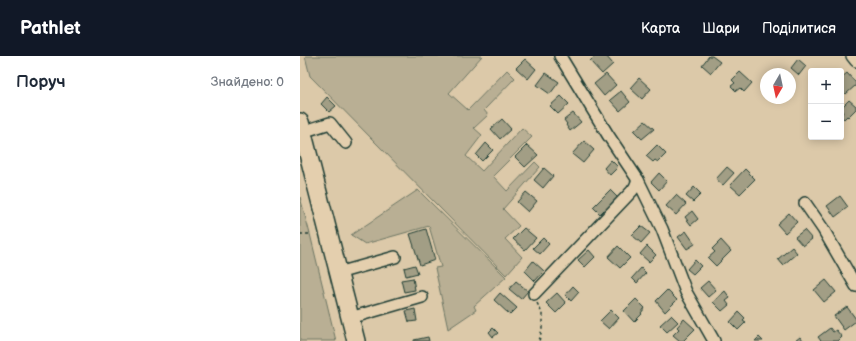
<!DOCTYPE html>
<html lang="uk">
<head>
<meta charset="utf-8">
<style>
	body { margin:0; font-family:"Balsamiq Sans",sans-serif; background:#f2f2f3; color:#1f2937 }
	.controls { position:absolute; right:12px; top:12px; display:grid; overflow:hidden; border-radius:4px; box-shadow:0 2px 10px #0003 }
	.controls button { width:36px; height:36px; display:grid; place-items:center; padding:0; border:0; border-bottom:1px solid #e0e1e3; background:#fff; color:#1f2937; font:20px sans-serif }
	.compass { position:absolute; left:460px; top:12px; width:36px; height:36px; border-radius:50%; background:#fff; box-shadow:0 2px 10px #0003; rotate:189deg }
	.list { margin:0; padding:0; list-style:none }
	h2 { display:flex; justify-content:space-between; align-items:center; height:52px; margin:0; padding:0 16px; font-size:17px }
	h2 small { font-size:13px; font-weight:400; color:#747a83 }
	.map { position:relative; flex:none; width:556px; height:285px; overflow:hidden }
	header { display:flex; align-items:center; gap:24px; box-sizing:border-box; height:56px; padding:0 20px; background:#111827; color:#fff }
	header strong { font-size:19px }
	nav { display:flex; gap:22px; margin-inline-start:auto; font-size:14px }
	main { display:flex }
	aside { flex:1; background:#fff }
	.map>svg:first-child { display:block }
</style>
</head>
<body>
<header>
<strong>Pathlet</strong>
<nav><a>Карта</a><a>Шари</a><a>Поділитися</a></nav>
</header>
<main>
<aside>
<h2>Поруч<small>Знайдено: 0</small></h2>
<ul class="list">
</ul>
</aside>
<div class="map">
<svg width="556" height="285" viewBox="0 0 556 285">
	<rect width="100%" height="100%" fill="#dcc9a9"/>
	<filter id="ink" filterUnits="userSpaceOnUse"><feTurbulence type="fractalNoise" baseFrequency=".025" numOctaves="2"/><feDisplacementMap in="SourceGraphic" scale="8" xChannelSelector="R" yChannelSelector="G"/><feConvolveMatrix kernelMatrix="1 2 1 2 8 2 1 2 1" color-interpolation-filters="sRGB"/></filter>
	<g filter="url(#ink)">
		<g fill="#b9af94" stroke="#6c7664">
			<polygon points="5,0 182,0 149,37 168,54 207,14 215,22 184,54 188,59 174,72 182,79 166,100 182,115 222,72 232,81 193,120 207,135 235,106 240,111 203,153 219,170 205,183 222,201 206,219 10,20"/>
			<polygon points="118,134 206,221 174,250 176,254 148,273 135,212 141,211 129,170 65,188 51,179"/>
			<polygon points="0,141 10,178 36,285 0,285"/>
		</g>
		<g fill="#a29e85" stroke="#1f3d34">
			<polygon points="295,0 306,0 313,8 302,18 290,5"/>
			<polygon points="409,0 412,0 420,6 411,17 402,9"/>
			<polygon points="225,3 236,13 228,23 216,12"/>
			<polygon points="498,3 506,10 499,19 491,12"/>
			<polygon points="440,16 452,27 444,36 440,32 436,35 431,30 435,27 432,24"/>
			<polygon points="246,17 259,26 250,38 237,29"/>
			<polygon points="547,17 556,27 556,29 546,38 541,33 541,22"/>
			<polygon points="306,18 316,29 304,40 294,28"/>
			<polygon points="339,22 351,33 342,43 330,32"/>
			<polygon points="321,35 330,46 320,55 310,44"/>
			<polygon points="261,40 269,48 258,58 250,50"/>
			<polygon points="27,41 36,50 29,56 21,48"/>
			<polygon points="549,44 556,50 556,53 548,61 547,60 544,63 541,60 543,56 541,54 541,52"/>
			<polygon points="273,57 281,66 270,75 266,69 267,68 264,64"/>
			<polygon points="202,63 211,73 200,83 191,73"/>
			<polygon points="345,65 354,73 342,83 334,75"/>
			<polygon points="284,85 294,94 283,107 272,98"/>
			<polygon points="186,87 193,94 182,105 176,99"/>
			<polygon points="227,89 238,99 225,111 215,101"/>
			<polygon points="357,89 366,98 358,106 355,104 353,106 346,100"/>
			<polygon points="311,104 318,111 310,119 304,112"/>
			<polygon points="427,111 434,117 423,129 416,123"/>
			<polygon points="244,112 253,120 243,132 234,124"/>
			<polygon points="445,113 455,123 440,138 430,129"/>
			<polygon points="359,117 367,125 359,134 351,126"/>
			<polygon points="394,131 401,138 393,146 386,140"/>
			<polygon points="310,134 319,143 306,156 304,154 300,158 293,151"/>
			<polygon points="226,136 237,145 228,156 217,146"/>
			<polygon points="376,139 386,148 376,159 366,150"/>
			<polygon points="540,140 548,151 535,161 527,150"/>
			<polygon points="392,155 398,163 391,169 385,161"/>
			<polygon points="489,157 497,166 485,177 477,168"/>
			<polygon points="341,170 350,177 341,187 332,179"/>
			<polygon points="224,172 236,182 225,194 213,183"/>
			<polygon points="126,173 135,204 120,209 110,178"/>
			<polygon points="504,174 512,183 503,190 495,181"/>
			<polygon points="386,175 395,188 387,193 378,181"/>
			<polygon points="243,182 249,188 240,198 233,192"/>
			<polygon points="421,184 431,195 416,210 408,202 415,196 412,193"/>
			<polygon points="318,190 330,202 320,212 308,201"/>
			<polygon points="347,190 356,199 349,206 340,198"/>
			<polygon points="492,191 497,197 483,209 478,203"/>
			<polygon points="289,194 295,201 285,211 278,204"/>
			<polygon points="395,204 401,210 393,218 387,213"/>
			<polygon points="233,205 244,215 235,225 225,215"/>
			<polygon points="115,209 118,217 106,220 104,212"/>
			<polygon points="341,212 346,217 337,227 332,222"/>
			<polygon points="113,222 115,234 104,236 101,224"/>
			<polygon points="526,224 536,236 524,246 514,234"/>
			<polygon points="216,225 228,235 221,243 209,233"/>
			<polygon points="408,225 416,234 408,241 400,232"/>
			<polygon points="273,230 279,236 271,245 265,239"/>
			<polygon points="367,234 377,244 365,256 356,245"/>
			<polygon points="425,235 430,242 426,245 429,249 422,255 413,246"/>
			<polygon points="200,237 217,252 210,259 194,244"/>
			<polygon points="257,237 266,247 256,257 246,247"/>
			<polygon points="336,243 345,252 341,257 342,258 334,266 324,255"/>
			<polygon points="547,251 556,263 556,265 544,274 534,260"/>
			<polygon points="115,253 117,265 109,266 106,255"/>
			<polygon points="311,254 319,262 309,273 300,265"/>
			<polygon points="439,256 445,262 443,264 446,266 438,274 430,266"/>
			<polygon points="371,259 378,266 367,276 360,269"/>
			<polygon points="384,263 395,273 383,285 380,285 373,279 379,273 377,271"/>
			<polygon points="193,272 198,277 193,281 189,276"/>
			<polygon points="530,272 533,276 536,274 542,281 538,285 521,285 518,281"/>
			<polygon points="128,281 129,285 114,285 114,284"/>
			<polygon points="459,281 463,285 455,285"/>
			<polygon points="500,281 503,285 495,285"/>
		</g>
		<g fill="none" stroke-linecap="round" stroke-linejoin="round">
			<defs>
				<g id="minor">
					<polyline points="260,0 308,79 338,124 362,173 386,236 414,285"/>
					<polyline points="552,0 556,5"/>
					<polyline points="2,76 30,67 46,87"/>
					<polyline points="505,147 523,173 556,230"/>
					<polyline points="38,217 95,201"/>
					<polyline points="234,238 332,135 335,131 338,124"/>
					<polyline points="50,262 122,241"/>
				</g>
				<polyline id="highway" points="0,66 56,285"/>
			</defs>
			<use href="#minor" stroke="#1f3d34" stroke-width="14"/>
			<use href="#highway" stroke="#1f3d34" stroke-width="20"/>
			<g stroke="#1f3d34" stroke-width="1.5" stroke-dasharray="3 3" stroke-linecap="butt">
				<polyline points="0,178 10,178"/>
				<polyline points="237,247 242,257 242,273 239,285"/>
			</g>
			<use href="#minor" stroke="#e4cfae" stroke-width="11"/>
			<use href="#highway" stroke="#e4cfae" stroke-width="17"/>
		</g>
	</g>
</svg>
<div class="controls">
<button>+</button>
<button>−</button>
</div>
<svg class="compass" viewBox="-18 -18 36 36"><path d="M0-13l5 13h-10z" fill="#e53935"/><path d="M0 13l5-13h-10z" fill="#747a83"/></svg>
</div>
</main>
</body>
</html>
